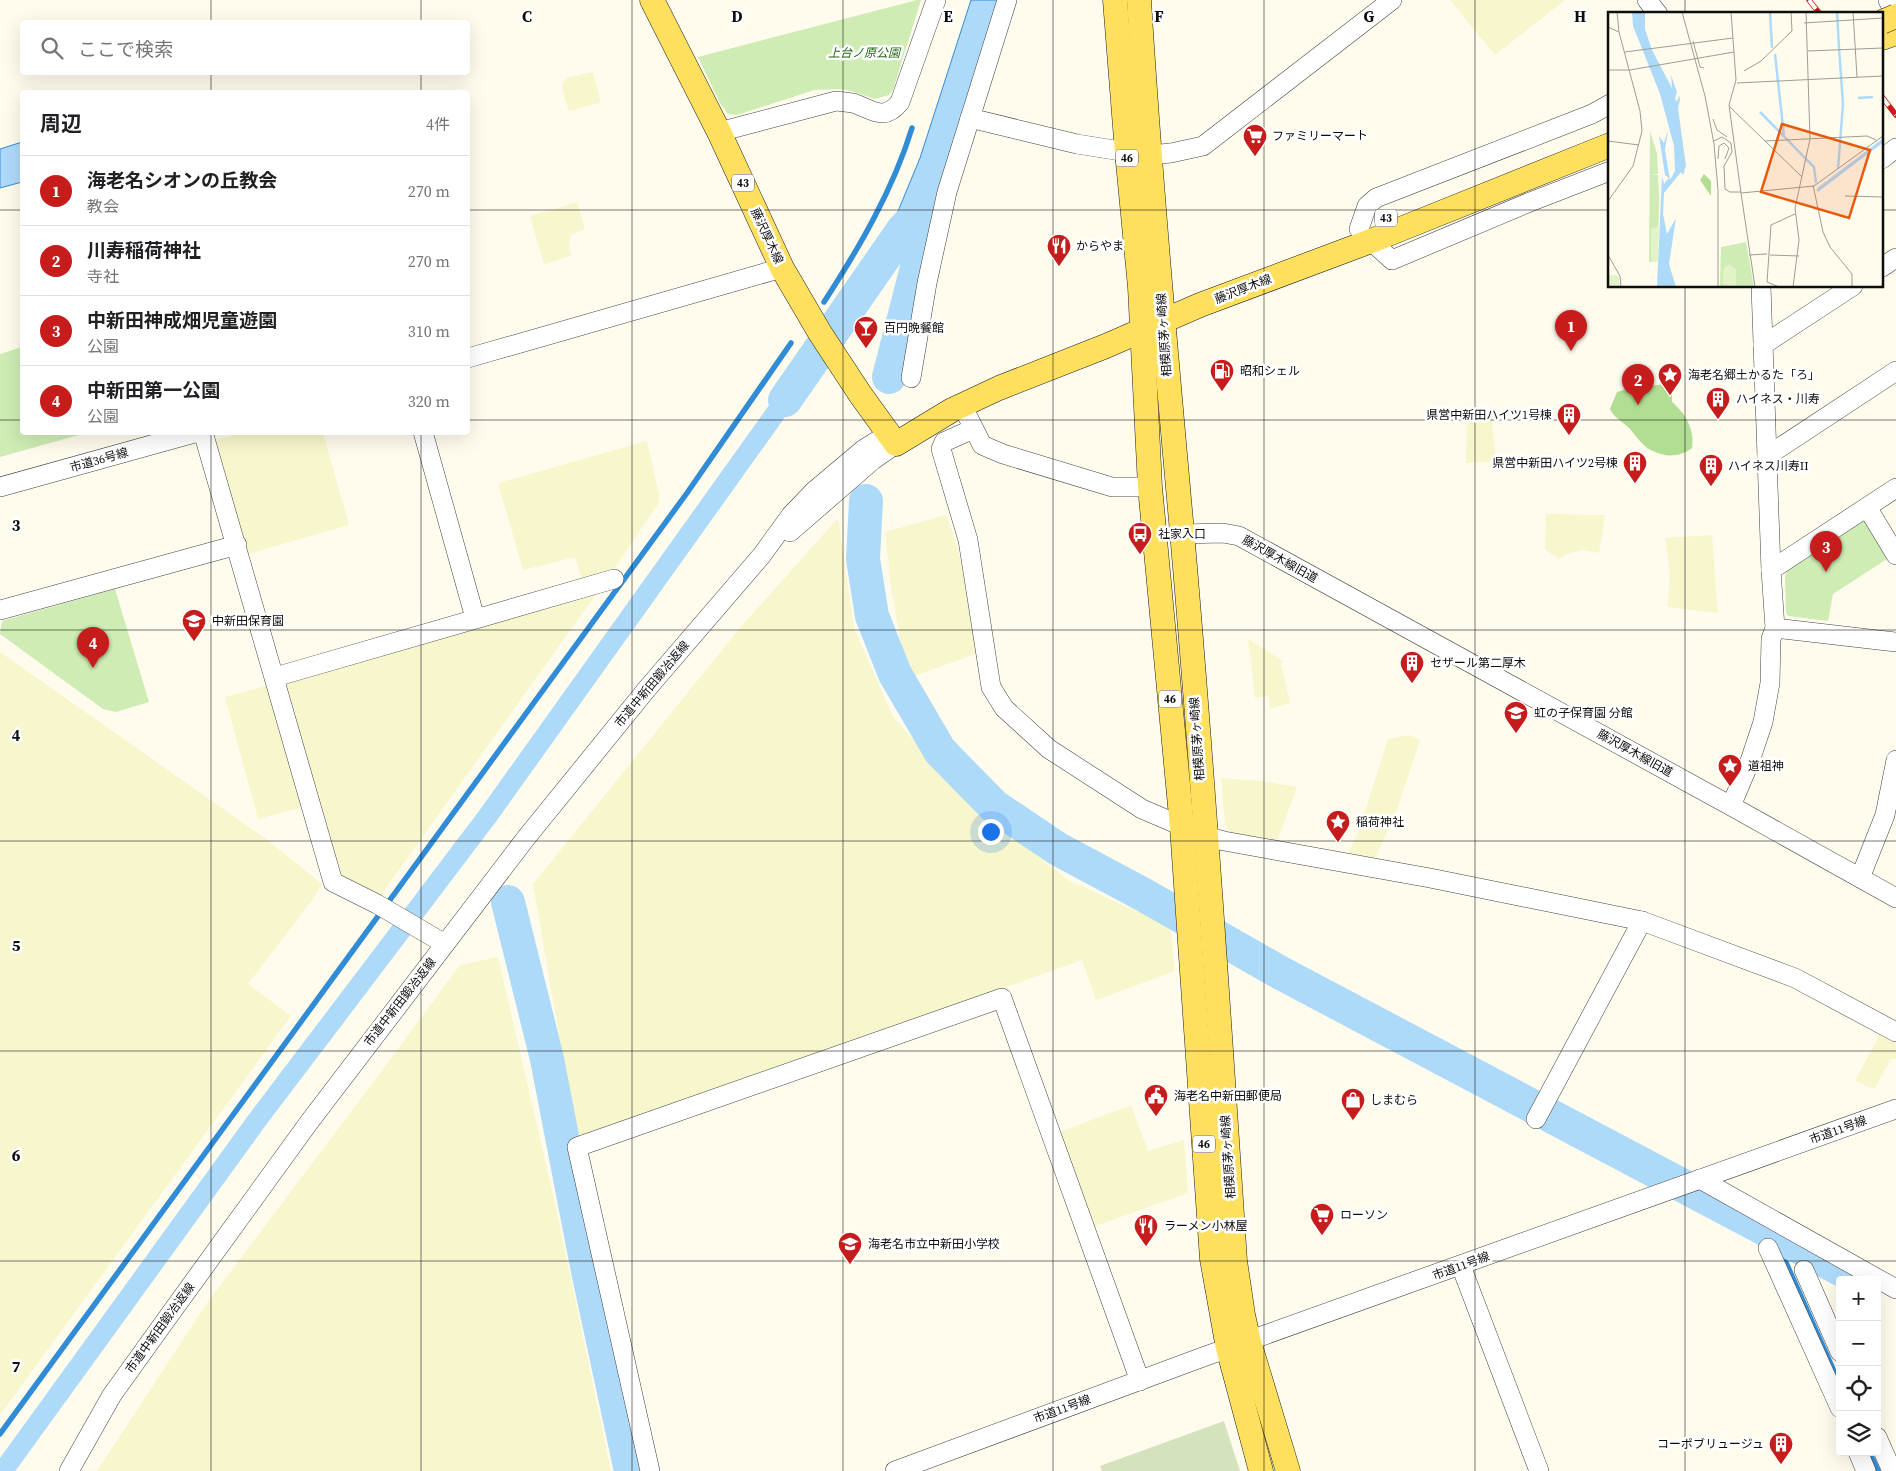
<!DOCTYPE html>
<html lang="ja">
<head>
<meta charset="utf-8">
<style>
	body { margin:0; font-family:"Source Serif 4","Noto Sans JP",serif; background:#f2f2f2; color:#202124 }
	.controls { position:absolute; right:15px; bottom:15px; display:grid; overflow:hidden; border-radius:5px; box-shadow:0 5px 20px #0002 }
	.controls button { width:45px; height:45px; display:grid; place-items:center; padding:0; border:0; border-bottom:1px solid #e0e0e0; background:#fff; color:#202124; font:25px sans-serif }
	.you { position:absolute; left:990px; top:831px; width:18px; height:18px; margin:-12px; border:4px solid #fff; border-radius:50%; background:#1a73e8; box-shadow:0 0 0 8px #1a73e833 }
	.badge { display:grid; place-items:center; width:32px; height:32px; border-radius:50%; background:#c71c1c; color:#fff; font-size:16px; font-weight:700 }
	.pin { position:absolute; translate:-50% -41px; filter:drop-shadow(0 1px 2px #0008) }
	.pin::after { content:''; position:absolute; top:26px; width:18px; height:15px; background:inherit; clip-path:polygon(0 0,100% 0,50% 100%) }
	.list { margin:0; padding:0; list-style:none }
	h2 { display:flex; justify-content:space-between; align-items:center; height:65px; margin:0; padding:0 20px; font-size:21px }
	h2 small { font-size:16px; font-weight:400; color:#757577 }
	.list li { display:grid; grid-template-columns:32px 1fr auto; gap:15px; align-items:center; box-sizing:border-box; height:70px; padding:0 20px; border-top:1px solid #e0e0e0 }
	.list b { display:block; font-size:19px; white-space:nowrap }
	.list p { margin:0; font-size:16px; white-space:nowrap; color:#757577 }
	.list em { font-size:16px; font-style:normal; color:#757577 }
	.icon { flex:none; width:28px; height:28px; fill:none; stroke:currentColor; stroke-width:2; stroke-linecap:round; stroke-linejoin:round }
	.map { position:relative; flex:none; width:1896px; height:1471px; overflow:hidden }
	.search { position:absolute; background:#fff; box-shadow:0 5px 20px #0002; left:20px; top:20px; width:450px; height:55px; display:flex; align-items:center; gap:12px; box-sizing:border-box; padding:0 18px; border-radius:5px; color:#757577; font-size:19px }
	.panel { position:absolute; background:#fff; box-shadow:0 5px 20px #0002; left:20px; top:90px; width:450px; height:345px; border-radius:5px }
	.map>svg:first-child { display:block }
</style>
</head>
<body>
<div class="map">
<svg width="1896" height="1471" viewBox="0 0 1896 1471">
	<rect width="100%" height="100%" fill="#fffcee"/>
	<g fill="#f7f6cc">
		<polygon points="1450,0 1565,0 1495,55"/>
		<polygon points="593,72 600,100 599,103 569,111 562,88 563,82 569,77"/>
		<polygon points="577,202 585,229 571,235 569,246 571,256 544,264 530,216"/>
		<polygon points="1467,411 1491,412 1496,458 1493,461 1466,463"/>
		<polygon points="240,433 323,433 349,525 248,554 215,440"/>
		<polygon points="647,441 659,495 658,504 614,569 378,899 341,879 317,803 258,819 225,697 273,684 582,582 575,557 523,570 498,483"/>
		<polygon points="1546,514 1605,515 1599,553 1582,550 1566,554 1559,559 1545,549"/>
		<polygon points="946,515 956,542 962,566 978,653 914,676 901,645 891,587 885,532"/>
		<polygon points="838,518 854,628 893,717 964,797 1068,880 1125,906 1170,923 1175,971 1096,1000 1082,960 577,1140 533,884 739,629"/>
		<polygon points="1712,535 1718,613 1667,607 1670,577 1665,538"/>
		<polygon points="1248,639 1283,661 1281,664 1290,703 1270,709 1268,696 1255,698"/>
		<polygon points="0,652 266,839 322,884 312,900 248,984 291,1016 0,1415"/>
		<polygon points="1409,735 1420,740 1395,815 1375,858 1371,862 1346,859 1360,827 1388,739"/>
		<polygon points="1221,778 1260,781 1297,787 1276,844 1229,832 1225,824"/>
		<polygon points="498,957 555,1203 611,1471 97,1471 207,1303 380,1073 460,965"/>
		<polygon points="1881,1032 1896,1039 1896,1059 1891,1059 1874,1089 1855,1081"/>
		<polygon points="1131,1105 1148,1151 1184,1140 1188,1193 1090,1228 1057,1133"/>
	</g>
	<g fill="#ceecb4">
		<polygon points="917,0 921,0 893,90 889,95 875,99 851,91 840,89 814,90 737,115 728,114 720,103 698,57"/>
		<polygon points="22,347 22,432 86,433 0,457 0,354"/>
		<polygon points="1864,521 1867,521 1890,557 1833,594 1828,621 1788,616 1786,613 1785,578 1787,570"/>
		<polygon points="115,589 149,702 116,712 103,709 0,634 2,621"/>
	</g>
	<path fill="#b1de93" d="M1670,384L1672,392V402C1686,414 1695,430 1692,448C1676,461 1652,456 1639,440C1635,436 1633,432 1629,428C1623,422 1613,417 1610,409L1617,392L1633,387Z"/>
	<polygon fill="#d4e3bd" points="1224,1421 1240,1471 1102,1471 1100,1466"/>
	<g fill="#aedafa" stroke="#308cd6">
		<polygon points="971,0 998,0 928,240 914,240 889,233 920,158"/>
		<polygon points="22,142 22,182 0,188 0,149"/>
	</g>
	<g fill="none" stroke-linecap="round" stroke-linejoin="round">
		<g stroke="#308cd6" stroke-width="5.5">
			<path d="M824,302C859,248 893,190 912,128"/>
			<polyline points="1773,1233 1840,1385"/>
			<polyline points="0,1434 687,493 791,343"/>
			<polyline points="1869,1452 1878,1471"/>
		</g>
		<polyline stroke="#aedafa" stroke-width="20" points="3,1471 255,1123 487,817 785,400"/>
		<g stroke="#aedafa" stroke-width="34">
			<polyline points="889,377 924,240 927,205 930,193"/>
			<polyline points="785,400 903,230 927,205"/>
			<polyline points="866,501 863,559 872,616 895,674 940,751 994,806 1058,849 1144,895 1279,972 1861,1280"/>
			<polyline points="508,902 547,1059 588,1271 631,1471"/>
		</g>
		<defs>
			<g id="minor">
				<polyline points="1647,0 1658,14"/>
				<polyline points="1888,0 1896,18"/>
				<polyline points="970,118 1077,144 1127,152"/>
				<path d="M719,132L836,101C842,102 850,102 856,104C874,111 885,121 900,102L936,0"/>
				<polyline points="1150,155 1171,153 1203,146 1392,0"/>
				<polyline points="1882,159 1896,148"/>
				<polyline points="1359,229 1367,206 1376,198 1592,114 1610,104"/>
				<polyline points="1371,241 1392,260 1530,202 1610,171"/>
				<polyline points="1882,267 1896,258"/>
				<polyline points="1763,345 1853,286"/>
				<polyline points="468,358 782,268"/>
				<polyline points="911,378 927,283 947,192 1007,0"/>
				<polyline points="962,405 982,445 1003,454 1112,487 1150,487"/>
				<polyline points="973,429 944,442 941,449 968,540 991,687 1004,708 1049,749 1142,809 1205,836 1224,841 1430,878 1642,921 1795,978 1896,1032"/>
				<polyline points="203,432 333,882 377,904 445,944"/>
				<polyline points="423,432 475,618"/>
				<polyline points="1767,456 1896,371"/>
				<polyline points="0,487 198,432"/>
				<polyline points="1867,507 1896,555"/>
				<polyline points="790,532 873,460 896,444"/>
				<polyline points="1182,534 1223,533 1239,536 1731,806 1896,898"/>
				<polyline points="1771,570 1896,488"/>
				<polyline points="0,610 237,545"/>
				<polyline points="1775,628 1896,642"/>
				<polyline points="275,677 614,579"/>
				<polyline points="1731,806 1750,761 1763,722 1770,683 1771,639 1775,628 1771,570 1761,286"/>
				<polyline points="1860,878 1885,815 1896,760"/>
				<polyline points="1536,1119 1642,921"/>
				<polyline points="1700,1179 1896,1289"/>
				<polyline points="1768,1248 1840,1408"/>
				<polyline points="1461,1266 1539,1471"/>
				<polyline points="1804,1270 1840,1352"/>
				<polyline points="1877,1437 1892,1471"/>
				<polyline points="1858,1452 1866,1471"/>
				<polyline points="69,1471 112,1395 168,1317 310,1121 526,838 646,690 762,555 791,515 814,491 864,449 888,434"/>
				<polyline points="650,1471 577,1147 1002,998 1140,1381"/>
				<polyline points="895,1471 1203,1357 1896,1109"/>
			</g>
			<g id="major">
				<polyline points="652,0 719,132 782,268 820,333 860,394 896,444 952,410 999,388 1106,346 1200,305 1371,241 1610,145"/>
				<polyline points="1115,0 1127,152 1140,287 1150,487 1182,827 1212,1259 1228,1348 1261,1471"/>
				<path d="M1139,0C1150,178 1166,355 1182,532C1203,775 1219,1018 1235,1261L1243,1315L1249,1342L1288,1471"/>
				<polyline points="1882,38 1896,33"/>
			</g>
		</defs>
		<use href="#minor" stroke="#404040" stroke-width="20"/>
		<use href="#major" stroke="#1e1e1e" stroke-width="25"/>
		<use href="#minor" stroke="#fff" stroke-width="19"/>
		<use href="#major" stroke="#ffe05e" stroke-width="24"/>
		<defs>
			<g id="rail">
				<polyline points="1809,0 1820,14"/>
				<polyline points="1882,97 1896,115"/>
			</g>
		</defs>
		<use href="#rail" stroke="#c71c1c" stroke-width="5.5"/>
		<use href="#rail" stroke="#fff" stroke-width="4" stroke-dasharray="11" stroke-linecap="butt"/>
		<defs>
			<polyline id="major-bridge" points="1882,22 1896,16"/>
		</defs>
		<use href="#major-bridge" stroke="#1e1e1e" stroke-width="25" stroke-linecap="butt"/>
		<use href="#major-bridge" stroke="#ffe05e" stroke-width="24"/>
	</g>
	<path fill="none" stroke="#0d0d0d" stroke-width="1" stroke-opacity="0.55" d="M211,0V22M421,0V22M632,0V1471M843,0V1471M1053,0V1471M1264,0V1471M1475,0V1471M1685,0V14M211,72V92M421,72V92M0,210H22M468,210H1610M1882,210H1896M1685,286V1471M0,420H22M468,420H1896M211,432V1471M421,432V1471M0,630H1896M0,841H1896M0,1051H1896M0,1261H1896"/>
	<defs>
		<symbol id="supermarket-pin" viewBox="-11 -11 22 30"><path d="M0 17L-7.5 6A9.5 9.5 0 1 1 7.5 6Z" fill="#c71c1c" stroke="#fff"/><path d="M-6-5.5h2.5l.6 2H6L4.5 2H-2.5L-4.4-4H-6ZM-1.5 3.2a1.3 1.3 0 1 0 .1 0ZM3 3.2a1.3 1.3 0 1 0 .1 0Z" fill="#fff"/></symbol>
		<symbol id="restaurant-pin" viewBox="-11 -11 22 30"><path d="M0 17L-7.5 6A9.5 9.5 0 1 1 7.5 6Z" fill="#c71c1c" stroke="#fff"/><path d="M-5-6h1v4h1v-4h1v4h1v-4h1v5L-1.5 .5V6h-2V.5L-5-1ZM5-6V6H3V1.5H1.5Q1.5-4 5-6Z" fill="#fff"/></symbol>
		<symbol id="bar-pin" viewBox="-11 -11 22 30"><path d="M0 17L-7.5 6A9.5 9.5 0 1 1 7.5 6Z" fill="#c71c1c" stroke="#fff"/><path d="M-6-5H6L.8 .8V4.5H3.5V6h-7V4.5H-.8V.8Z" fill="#fff"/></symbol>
		<symbol id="fuel-pin" viewBox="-11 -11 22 30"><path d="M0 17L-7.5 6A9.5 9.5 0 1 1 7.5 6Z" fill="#c71c1c" stroke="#fff"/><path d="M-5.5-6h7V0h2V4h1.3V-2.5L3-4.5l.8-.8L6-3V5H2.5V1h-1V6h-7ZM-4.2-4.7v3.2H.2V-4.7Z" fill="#fff"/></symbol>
		<symbol id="sight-pin" viewBox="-11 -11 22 30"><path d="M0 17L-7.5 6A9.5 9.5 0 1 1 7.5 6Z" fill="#c71c1c" stroke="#fff"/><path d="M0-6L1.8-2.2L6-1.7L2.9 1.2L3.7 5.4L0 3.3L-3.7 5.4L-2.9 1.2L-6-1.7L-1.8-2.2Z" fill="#fff"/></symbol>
		<symbol id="building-pin" viewBox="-11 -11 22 30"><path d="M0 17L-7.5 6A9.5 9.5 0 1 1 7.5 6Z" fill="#c71c1c" stroke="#fff"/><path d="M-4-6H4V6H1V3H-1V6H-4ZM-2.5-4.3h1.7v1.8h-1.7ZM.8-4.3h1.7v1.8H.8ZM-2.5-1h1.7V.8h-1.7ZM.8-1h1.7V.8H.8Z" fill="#fff"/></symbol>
		<symbol id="bus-pin" viewBox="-11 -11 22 30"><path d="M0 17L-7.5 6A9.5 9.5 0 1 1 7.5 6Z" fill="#c71c1c" stroke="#fff"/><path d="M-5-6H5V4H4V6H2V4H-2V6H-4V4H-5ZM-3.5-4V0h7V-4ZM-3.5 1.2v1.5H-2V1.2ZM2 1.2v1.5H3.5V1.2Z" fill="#fff"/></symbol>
		<symbol id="school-pin" viewBox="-11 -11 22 30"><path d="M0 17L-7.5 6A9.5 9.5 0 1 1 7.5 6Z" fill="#c71c1c" stroke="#fff"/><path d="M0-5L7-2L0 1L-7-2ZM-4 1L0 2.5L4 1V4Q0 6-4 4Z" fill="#fff"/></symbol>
		<symbol id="civic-pin" viewBox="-11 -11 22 30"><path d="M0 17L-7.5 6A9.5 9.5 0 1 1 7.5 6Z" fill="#c71c1c" stroke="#fff"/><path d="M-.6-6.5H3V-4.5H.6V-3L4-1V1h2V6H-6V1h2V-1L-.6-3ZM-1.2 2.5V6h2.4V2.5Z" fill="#fff"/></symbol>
		<symbol id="shop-pin" viewBox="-11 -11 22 30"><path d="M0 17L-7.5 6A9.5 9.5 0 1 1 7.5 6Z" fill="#c71c1c" stroke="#fff"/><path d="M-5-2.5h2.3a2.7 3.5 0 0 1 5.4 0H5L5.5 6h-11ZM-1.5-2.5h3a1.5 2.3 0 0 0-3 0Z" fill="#fff"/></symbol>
	</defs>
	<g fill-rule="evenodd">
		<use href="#supermarket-pin" x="1241" y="122" width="28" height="38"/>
		<use href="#restaurant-pin" x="1045" y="232" width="28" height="38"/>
		<use href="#bar-pin" x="852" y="314" width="28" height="38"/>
		<use href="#fuel-pin" x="1208" y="357" width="28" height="38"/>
		<use href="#sight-pin" x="1656" y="361" width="28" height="38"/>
		<use href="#building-pin" x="1704" y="385" width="28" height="38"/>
		<use href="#building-pin" x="1555" y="401" width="28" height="38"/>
		<use href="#building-pin" x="1621" y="449" width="28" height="38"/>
		<use href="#building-pin" x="1697" y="452" width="28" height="38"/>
		<use href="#bus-pin" x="1126" y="520" width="28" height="38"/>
		<use href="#school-pin" x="180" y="607" width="28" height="38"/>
		<use href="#building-pin" x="1398" y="649" width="28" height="38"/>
		<use href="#school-pin" x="1502" y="699" width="28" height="38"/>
		<use href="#sight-pin" x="1716" y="752" width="28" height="38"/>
		<use href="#sight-pin" x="1324" y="808" width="28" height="38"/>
		<use href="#civic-pin" x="1142" y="1082" width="28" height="38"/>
		<use href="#shop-pin" x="1339" y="1086" width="28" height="38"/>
		<use href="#supermarket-pin" x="1308" y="1201" width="28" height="38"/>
		<use href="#restaurant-pin" x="1132" y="1212" width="28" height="38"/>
		<use href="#school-pin" x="836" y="1230" width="28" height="38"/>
		<use href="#building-pin" x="1767" y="1430" width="28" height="38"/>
	</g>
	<g text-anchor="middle" stroke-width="5" stroke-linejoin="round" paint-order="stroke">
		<g fill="#fff" stroke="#565656" stroke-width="1">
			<rect x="1116" y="149.5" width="22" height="17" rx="4"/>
			<rect x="732" y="174.5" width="22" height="17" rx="4"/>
			<rect x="1375" y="209.5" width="22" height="17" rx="4"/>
			<rect x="1159" y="690.5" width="22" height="17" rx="4"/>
			<rect x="1193" y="1135.5" width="22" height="17" rx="4"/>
		</g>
		<g font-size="11" font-weight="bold" fill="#0d0d0d">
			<text x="1127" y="162">46</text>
			<text x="743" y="187">43</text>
			<text x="1386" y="222">43</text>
			<text x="1170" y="703">46</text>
			<text x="1204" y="1148">46</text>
		</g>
		<g font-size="12" font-style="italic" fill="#266919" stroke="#fff">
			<text x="864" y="57">上台ノ原公園</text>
		</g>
		<g font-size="12" fill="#0d0d0d" stroke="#fff" text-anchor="start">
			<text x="1272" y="140">ファミリーマート</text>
			<text x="1076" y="250">からやま</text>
			<text x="884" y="332">百円晩餐館</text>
			<text x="1240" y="375">昭和シェル</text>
			<text x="1688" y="379">海老名郷土かるた「ろ」</text>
			<text x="1736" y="403">ハイネス・川寿</text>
			<text x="1552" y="419" text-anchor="end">県営中新田ハイツ1号棟</text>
			<text x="1618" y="467" text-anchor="end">県営中新田ハイツ2号棟</text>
			<text x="1728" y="470">ハイネス川寿II</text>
			<text x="1158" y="538">社家入口</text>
			<text x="212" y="625">中新田保育園</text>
			<text x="1430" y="667">セザール第二厚木</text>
			<text x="1534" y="717">虹の子保育園 分館</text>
			<text x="1748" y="770">道祖神</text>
			<text x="1356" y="826">稲荷神社</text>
			<text x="1174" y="1100">海老名中新田郵便局</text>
			<text x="1370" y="1104">しまむら</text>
			<text x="1340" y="1219">ローソン</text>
			<text x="1164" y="1230">ラーメン小林屋</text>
			<text x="868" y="1248">海老名市立中新田小学校</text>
			<text x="1764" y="1448" text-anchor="end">コーポブリュージュ</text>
		</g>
		<g font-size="12" fill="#0d0d0d" stroke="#fff">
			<text transform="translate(767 236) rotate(65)" y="4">藤沢厚木線</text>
			<text transform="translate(1243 289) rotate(-21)" y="4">藤沢厚木線</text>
			<text transform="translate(1164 335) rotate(-94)" y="4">相模原茅ヶ崎線</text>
			<text transform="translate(99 460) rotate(-16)" y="4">市道36号線</text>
			<text transform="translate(1280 559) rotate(29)" y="4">藤沢厚木線旧道</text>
			<text transform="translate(652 684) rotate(-50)" y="4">市道中新田鍛冶返線</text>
			<text transform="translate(1197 739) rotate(-94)" y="4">相模原茅ヶ崎線</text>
			<text transform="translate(1635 753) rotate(29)" y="4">藤沢厚木線旧道</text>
			<text transform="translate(400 1002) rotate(-52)" y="4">市道中新田鍛冶返線</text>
			<text transform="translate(1838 1130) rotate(-20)" y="4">市道11号線</text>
			<text transform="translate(1228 1157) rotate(-94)" y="4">相模原茅ヶ崎線</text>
			<text transform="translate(1461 1266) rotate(-20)" y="4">市道11号線</text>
			<text transform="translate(160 1328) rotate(-54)" y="4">市道中新田鍛冶返線</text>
			<text transform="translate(1062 1409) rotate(-20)" y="4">市道11号線</text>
		</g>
	</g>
	<g transform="translate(1608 12)">
		<rect width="275" height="275" fill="#fffcee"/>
		<path d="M42,119L49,141L50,162L43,163H50L51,186L50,249L41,250ZM138,230L146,275H112L113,235Z" fill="#ceecb4"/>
		<path d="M96,162L103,169V184L92,168Z" fill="#b1de93"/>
		<path d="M50,215V249L43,250V216ZM121,252L128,257V275L115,272V257ZM0,263H10L12,275H0Z" fill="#e1f3c7"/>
		<path d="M24,0H37V17L44,38L64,76L63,63L69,80L67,86L69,90L71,83L72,88L70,96L78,154L75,163L73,160L56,181L55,202L59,222L68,206L61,252L68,275L49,274L54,164L56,172L61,166L57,163L51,124L56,131L60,118L57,138L62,168L67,159L66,134L52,82L25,14Z" fill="#aedafa"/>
		<path fill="none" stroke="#aedafa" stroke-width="2.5" d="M162,0L164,36M229,0L231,36M167,42L176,124M250,86L265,85M152,100L206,155L208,171M230,157L235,92L231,36M210,177L275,128M209,179L275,129"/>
		<path fill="none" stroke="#9e9c94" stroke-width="1" d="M9,0L11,20M74,0L97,84L106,132L110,178V275M123,0L128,68L121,93L133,181L206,174M245,0L249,65M196,11L275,6M0,15L11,20L32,99L34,119L25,154L0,189M85,29L92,55L96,56M200,39L275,36M17,40L125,26M0,58H22L126,40M136,59L153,49L184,19L183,0M129,71L275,64M122,95L194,165M105,107L109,118L119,125M0,129L31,133M106,129L114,125L123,131L124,140L116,154L117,177L122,180H133M157,129L259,124L268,128M110,147L111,134L116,131L121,136L117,147M205,173L215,220L222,235L244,262V275M206,174L275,124M133,181L147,275M237,184L275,185M0,243L12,264L13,275M141,243L159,242M162,243L191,244M171,275L159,270L163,213L187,202M185,275L191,228L187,196L202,127L198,0"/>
		<path fill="#e8590c" fill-opacity="0.15" stroke="#e8590c" stroke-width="2.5" d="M174,112L262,138L241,206L153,180Z"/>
		<rect width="275" height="275" fill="none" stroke="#0d0d0d" stroke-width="2.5"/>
	</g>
	<g font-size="16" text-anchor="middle" font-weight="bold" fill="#0d0d0d" stroke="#fff" stroke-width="5" stroke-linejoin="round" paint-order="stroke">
		<text x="527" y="22">C</text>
		<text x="737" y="22">D</text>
		<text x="948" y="22">E</text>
		<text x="1159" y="22">F</text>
		<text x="1369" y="22">G</text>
		<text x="1580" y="22">H</text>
		<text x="16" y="531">3</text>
		<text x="16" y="741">4</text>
		<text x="16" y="951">5</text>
		<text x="16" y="1161">6</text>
		<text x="16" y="1372">7</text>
	</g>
</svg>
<div class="controls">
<button>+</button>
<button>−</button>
<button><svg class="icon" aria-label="locate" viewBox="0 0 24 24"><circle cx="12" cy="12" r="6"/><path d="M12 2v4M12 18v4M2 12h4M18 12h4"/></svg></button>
<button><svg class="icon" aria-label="layers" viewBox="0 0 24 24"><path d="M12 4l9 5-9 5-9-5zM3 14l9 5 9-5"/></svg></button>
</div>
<div class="you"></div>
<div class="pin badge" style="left:1571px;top:351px">1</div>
<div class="pin badge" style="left:1638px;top:405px">2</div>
<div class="pin badge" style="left:1826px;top:572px">3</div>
<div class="pin badge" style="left:93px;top:668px">4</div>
<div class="search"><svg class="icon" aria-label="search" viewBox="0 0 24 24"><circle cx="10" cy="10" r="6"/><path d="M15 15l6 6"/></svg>ここで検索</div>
<section class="panel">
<h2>周辺<small>4件</small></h2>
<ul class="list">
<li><span class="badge">1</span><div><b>海老名シオンの丘教会</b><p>教会</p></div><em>270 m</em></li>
<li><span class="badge">2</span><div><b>川寿稲荷神社</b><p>寺社</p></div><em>270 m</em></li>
<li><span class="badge">3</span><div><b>中新田神成畑児童遊園</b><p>公園</p></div><em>310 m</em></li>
<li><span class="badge">4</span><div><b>中新田第一公園</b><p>公園</p></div><em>320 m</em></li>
</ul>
</section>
</div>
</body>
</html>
